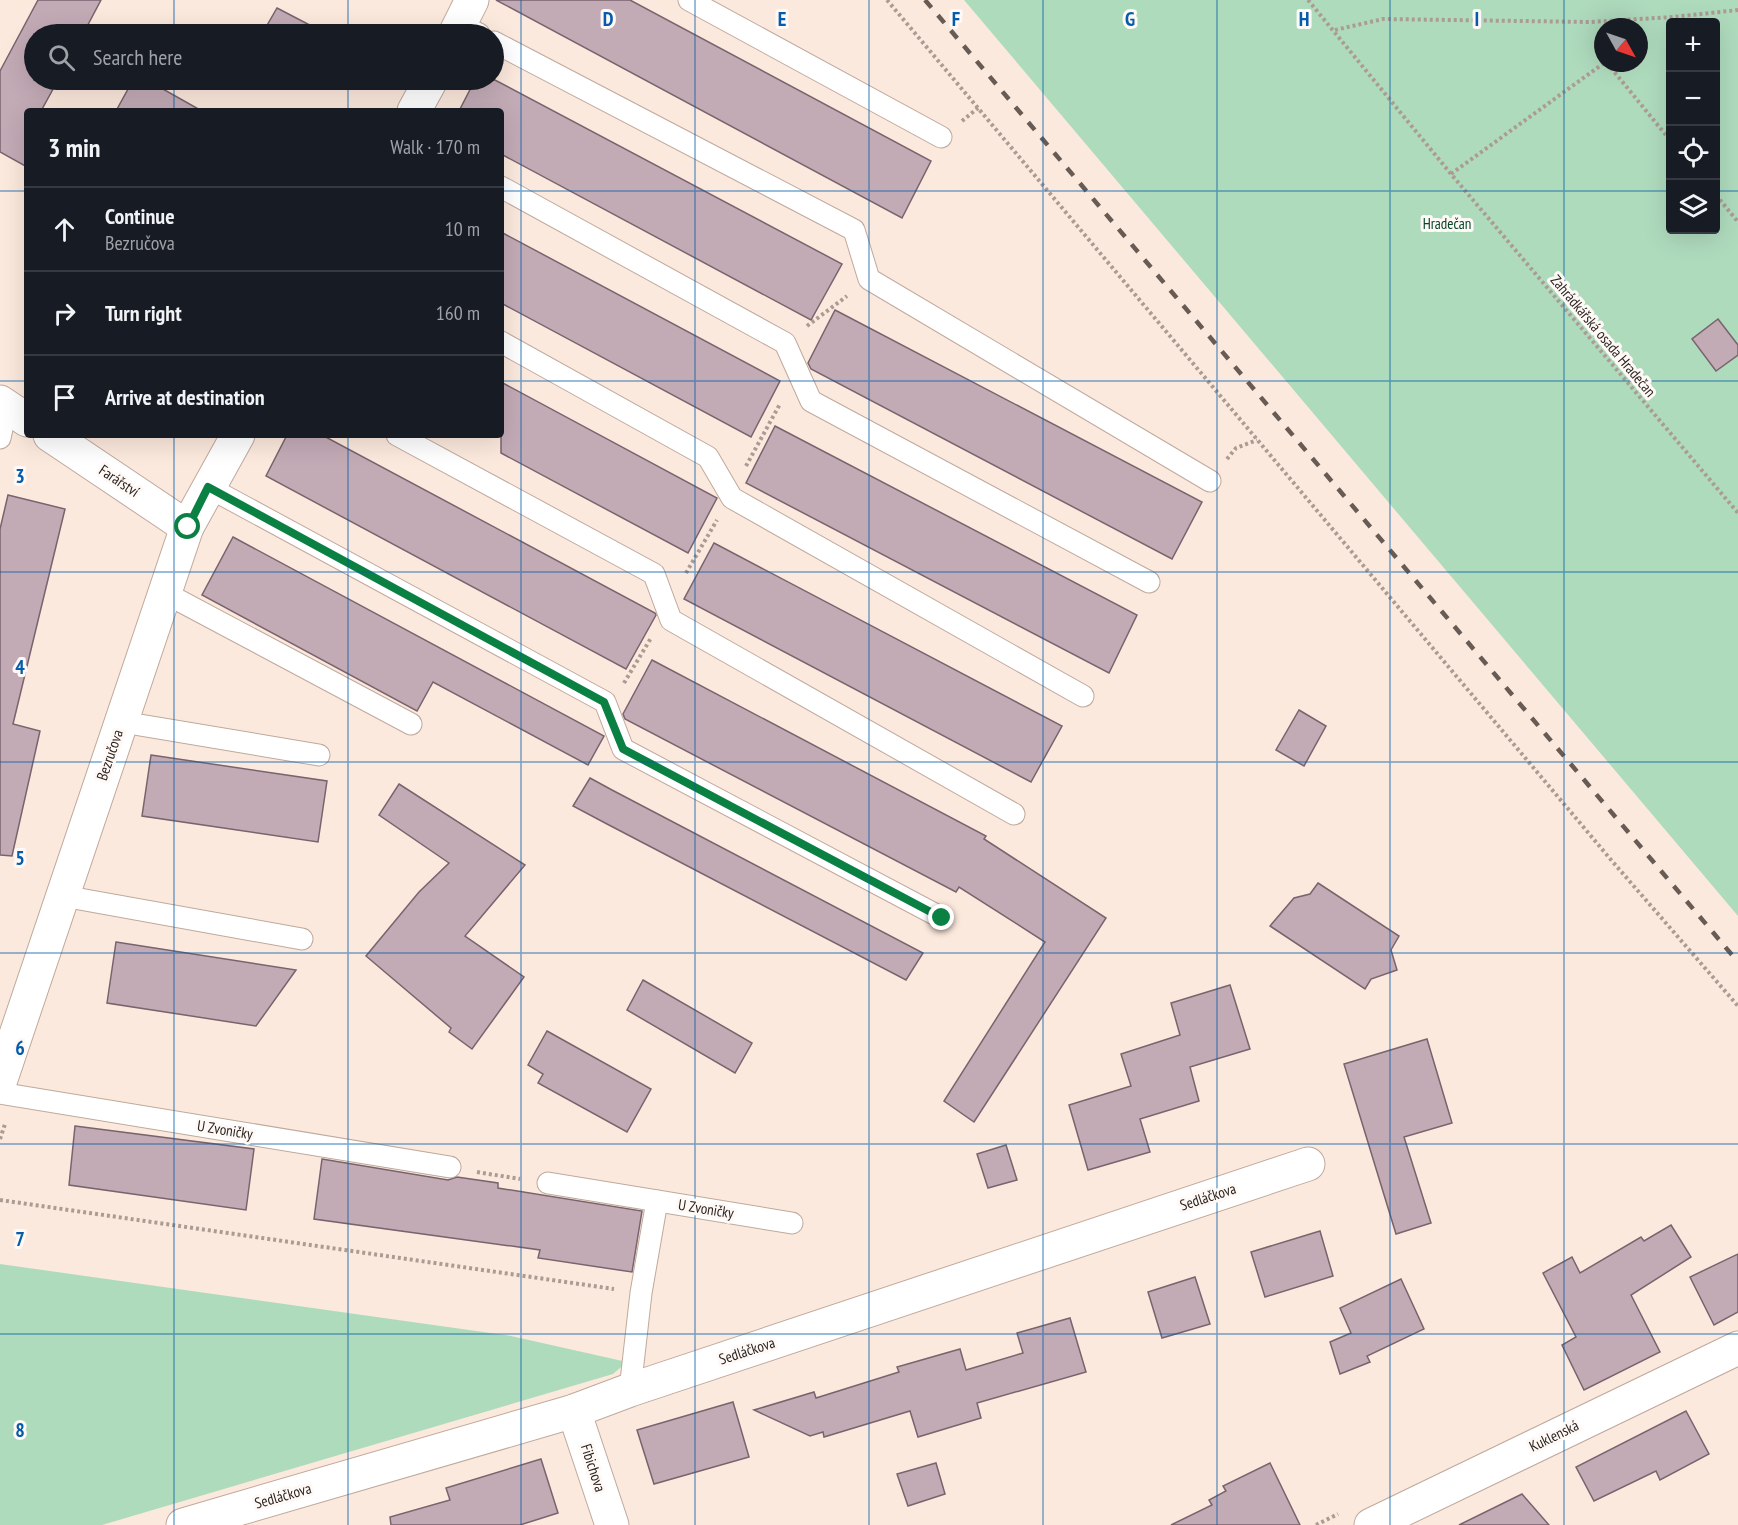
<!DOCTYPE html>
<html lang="en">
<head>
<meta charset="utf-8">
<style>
	body { margin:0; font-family:"PT Sans Narrow",sans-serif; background:#20242c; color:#f1f3f6 }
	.controls { position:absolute; right:18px; top:18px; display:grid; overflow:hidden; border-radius:6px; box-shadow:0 6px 24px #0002 }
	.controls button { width:54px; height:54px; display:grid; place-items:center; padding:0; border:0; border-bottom:2px solid #363941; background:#171b24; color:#f1f3f6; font:30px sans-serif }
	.compass { position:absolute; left:1594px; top:18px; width:54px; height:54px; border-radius:50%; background:#171b24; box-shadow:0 6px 24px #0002; rotate:130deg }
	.stop { position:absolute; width:18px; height:18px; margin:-14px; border:4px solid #0b8043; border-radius:50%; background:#fff }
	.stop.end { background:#0b8043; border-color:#fff; box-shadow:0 2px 6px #0008 }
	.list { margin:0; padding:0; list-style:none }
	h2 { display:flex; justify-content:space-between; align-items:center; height:78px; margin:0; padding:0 24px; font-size:26px }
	h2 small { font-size:20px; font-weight:400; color:#9ea1a6 }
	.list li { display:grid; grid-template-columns:39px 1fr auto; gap:18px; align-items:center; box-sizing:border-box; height:84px; padding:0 24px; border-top:2px solid #363941 }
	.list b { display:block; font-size:22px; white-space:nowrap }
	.list p { margin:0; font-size:20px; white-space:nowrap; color:#9ea1a6 }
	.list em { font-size:20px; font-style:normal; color:#9ea1a6 }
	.icon { flex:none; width:33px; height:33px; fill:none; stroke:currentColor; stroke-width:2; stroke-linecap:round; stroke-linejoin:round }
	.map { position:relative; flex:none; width:1738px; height:1525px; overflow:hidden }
	.search { position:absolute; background:#171b24; box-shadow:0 6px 24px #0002; left:24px; top:24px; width:480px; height:66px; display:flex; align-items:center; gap:15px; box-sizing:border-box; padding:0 21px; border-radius:33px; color:#9ea1a6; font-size:22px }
	.panel { position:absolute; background:#171b24; box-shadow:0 6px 24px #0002; left:24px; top:108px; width:480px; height:330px; border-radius:6px }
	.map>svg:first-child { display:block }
</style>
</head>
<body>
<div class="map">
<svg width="1738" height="1525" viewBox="0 0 1738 1525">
	<rect width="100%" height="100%" fill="#fce9dd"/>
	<g fill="#afdbbd" fill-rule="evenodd">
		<path d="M964,0H1738V916L1057,110ZM1670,22H1716V230H1670ZM1603,27H1639V63H1603Z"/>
		<polygon points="0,1264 511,1336 627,1362 613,1374 102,1525 0,1525"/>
	</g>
	<g fill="#c3abb6" stroke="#79636d" stroke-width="1.5">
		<polygon points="38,0 101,0 83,34 34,34 34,80 58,80 41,111 27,111 27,167 0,152 0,71"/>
		<polygon points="496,0 630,0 931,161 902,218"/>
		<polygon points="277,8 325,33 324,34 262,34"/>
		<polygon points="133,80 147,80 202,111 116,111"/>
		<polygon points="475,80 495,80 842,264 811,320 501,154 501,111 459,111"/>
		<polygon points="501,232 780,381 751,437 501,303"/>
		<polygon points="835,310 1202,502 1172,559 811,369 808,363"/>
		<polygon points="1718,319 1738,345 1738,355 1716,371 1692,339"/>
		<polygon points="501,382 717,498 688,553 501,453"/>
		<polygon points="775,426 1137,615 1109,673 746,483"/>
		<polygon points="287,435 322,435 655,613 656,615 626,669 266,476"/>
		<polygon points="8,495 65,509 13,724 40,731 12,856 0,855 0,529"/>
		<polygon points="233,537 604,736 588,765 433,682 417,711 202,595"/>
		<polygon points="714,543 1062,726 1031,782 684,599"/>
		<polygon points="652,660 986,836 984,839 1106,918 974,1122 944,1101 1045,942 959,887 956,892 625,719 623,714"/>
		<polygon points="1299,710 1326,726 1304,766 1276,750"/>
		<polygon points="151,755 327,781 318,842 142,816"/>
		<polygon points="590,778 612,790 923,953 906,980 607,824 573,806"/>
		<polygon points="399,784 525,865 465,936 524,977 472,1049 449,1032 451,1028 366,956 419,892 449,863 379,815"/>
		<polygon points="1318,883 1399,936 1391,950 1397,970 1371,979 1365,989 1270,926 1294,898 1310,894"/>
		<polygon points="116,942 296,970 256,1026 107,1003"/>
		<polygon points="643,980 752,1043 735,1073 627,1010"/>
		<polygon points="1230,985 1250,1049 1190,1067 1199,1101 1140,1119 1150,1152 1088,1170 1069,1105 1131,1086 1121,1054 1180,1035 1171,1003"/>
		<polygon points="547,1031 651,1089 627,1132 538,1083 543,1074 528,1065"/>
		<polygon points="1427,1039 1452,1123 1404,1137 1431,1223 1396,1234 1344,1064"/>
		<polygon points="75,1126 254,1149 246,1210 69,1185"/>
		<polygon points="1006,1145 1017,1180 988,1188 977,1154"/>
		<polygon points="322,1159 448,1180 457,1177 498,1183 498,1188 642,1211 632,1272 538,1258 540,1250 314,1219"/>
		<polygon points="1671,1225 1691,1257 1631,1295 1660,1352 1584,1390 1562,1345 1576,1337 1543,1273 1572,1257 1580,1273 1641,1237 1644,1241"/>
		<polygon points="1320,1231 1333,1276 1265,1297 1251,1252"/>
		<polygon points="1738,1254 1738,1312 1714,1325 1690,1277"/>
		<polygon points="1195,1277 1210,1324 1162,1338 1148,1292"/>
		<polygon points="1401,1279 1424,1329 1367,1356 1370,1362 1340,1374 1330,1342 1351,1333 1340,1308"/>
		<polygon points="1070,1318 1086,1372 977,1403 981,1418 918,1437 910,1411 824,1437 823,1432 810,1436 754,1410 814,1392 816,1398 899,1372 897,1367 960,1349 966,1370 1023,1353 1017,1333"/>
		<polygon points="733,1402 749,1457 654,1484 637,1430"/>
		<polygon points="1686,1411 1709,1454 1660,1480 1656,1471 1594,1501 1576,1467"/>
		<polygon points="541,1459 558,1513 520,1525 391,1525 390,1517 450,1500 446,1488"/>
		<polygon points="936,1463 945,1494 908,1506 897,1474"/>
		<polygon points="1270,1463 1300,1525 1171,1525 1212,1505 1209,1500 1226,1491 1223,1486"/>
		<polygon points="1522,1494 1549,1525 1459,1525"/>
	</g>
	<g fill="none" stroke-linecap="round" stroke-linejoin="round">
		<defs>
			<g id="service">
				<polyline points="689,0 941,137"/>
				<polyline points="460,25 479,34"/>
				<polyline points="494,42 854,230 869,279 1210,481"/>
				<polyline points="501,187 785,343 811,401 1149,582"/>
				<polyline points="501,342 708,457 732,498 1083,696"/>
				<polyline points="397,435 654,574 671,620 1014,814"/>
				<polyline points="0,438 7,406"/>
				<polyline points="208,487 605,702 623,749 942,918"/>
				<polyline points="165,593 411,724"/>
				<polyline points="122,722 319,755"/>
				<polyline points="63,896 302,939"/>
				<polyline points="0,1093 450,1167"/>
				<polyline points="548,1183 792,1223"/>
				<polyline points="630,1390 641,1293 657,1201"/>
			</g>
			<g id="minor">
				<polyline points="455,34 472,0"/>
				<polyline points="414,111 431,80"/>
				<polyline points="0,402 27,420"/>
				<polyline points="50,435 187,527"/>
				<polyline points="0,1082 187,527 238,435"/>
				<polyline points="574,1411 612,1525"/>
				<polyline points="183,1525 574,1411 630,1390 1308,1164"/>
				<polyline points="1371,1525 1738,1348"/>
			</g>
		</defs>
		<use href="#service" stroke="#bfa99c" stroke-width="23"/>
		<use href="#minor" stroke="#bfa99c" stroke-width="35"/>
		<g stroke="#ab9c93" stroke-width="4" stroke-dasharray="3 3" stroke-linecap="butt">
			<polyline points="887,0 1612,861 1738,1006"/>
			<polyline points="1308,0 1451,174 1738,513"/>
			<polyline points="1335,30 1383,19 1590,22 1673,17 1738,10"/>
			<polyline points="1607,63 1670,140"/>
			<polyline points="962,121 978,108"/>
			<polyline points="1451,174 1604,63"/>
			<polyline points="1716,195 1738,222"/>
			<polyline points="807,326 847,296"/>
			<polyline points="1227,459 1236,448 1257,440"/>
			<polyline points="746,466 780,404"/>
			<polyline points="686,573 717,520"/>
			<polyline points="624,683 651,638"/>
			<polyline points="0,1139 5,1124"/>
			<polyline points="477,1172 520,1179"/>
			<polyline points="0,1200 614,1289"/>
			<polyline points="1316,1525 1338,1514"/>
		</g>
		<use href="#service" stroke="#fff" stroke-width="21"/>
		<use href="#minor" stroke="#fff" stroke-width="33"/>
		<polyline stroke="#675b54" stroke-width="4.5" stroke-dasharray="10 10" stroke-linecap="butt" points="925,0 1738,962"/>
	</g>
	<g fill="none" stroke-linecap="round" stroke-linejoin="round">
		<polyline stroke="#0b8043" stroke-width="8" points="188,527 208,487 604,702 623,749 942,918"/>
	</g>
	<path fill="none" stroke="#065caa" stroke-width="1.5" stroke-opacity="0.55" d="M174,0V34M348,0V34M521,0V1525M695,0V1525M869,0V1525M1043,0V1525M1217,0V1525M1390,0V1525M1564,0V1525M174,80V111M348,80V111M0,191H27M501,191H1670M1716,191H1738M0,381H27M501,381H1738M174,435V1525M348,435V1525M0,572H1738M0,762H1738M0,953H1738M0,1144H1738M0,1334H1738"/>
	<g text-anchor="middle" stroke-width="6" stroke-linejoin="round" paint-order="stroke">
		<g font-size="15" fill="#054526" stroke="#fef9f6">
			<text x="1447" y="229">Hradečan</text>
		</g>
		<g font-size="15" fill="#2c231e" stroke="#fef9f6">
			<text transform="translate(1603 336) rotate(50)" y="5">Zahrádkářská osada Hradečan</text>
			<text transform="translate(119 481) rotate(34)" y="5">Farářství</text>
			<text transform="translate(110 755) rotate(-71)" y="5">Bezručova</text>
			<text transform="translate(225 1130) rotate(9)" y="5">U Zvoničky</text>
			<text transform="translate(1208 1197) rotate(-18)" y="5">Sedláčkova</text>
			<text transform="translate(706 1209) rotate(9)" y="5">U Zvoničky</text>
			<text transform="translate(747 1351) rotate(-18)" y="5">Sedláčkova</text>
			<text transform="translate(1554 1436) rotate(-26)" y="5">Kuklenská</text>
			<text transform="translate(593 1468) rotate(72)" y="5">Fibichova</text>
			<text transform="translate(283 1496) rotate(-16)" y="5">Sedláčkova</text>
		</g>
	</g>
	<g font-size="20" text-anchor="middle" font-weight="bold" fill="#065caa" stroke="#fef9f6" stroke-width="6" stroke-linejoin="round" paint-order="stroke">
		<text x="608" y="26">D</text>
		<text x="782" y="26">E</text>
		<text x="956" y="26">F</text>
		<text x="1130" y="26">G</text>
		<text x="1304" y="26">H</text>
		<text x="1477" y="26">I</text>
		<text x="20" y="483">3</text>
		<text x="20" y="674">4</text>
		<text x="20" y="865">5</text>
		<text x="20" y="1055">6</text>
		<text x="20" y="1246">7</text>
		<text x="20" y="1437">8</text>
	</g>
</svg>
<div class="controls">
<button>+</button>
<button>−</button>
<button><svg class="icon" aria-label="locate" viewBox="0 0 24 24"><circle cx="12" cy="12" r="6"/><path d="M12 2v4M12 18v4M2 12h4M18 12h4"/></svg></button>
<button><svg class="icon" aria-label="layers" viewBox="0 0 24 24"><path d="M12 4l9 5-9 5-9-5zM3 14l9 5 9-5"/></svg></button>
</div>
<svg class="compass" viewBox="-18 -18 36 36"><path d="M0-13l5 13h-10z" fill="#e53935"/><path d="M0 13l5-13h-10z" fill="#9ea1a6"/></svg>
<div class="stop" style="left:188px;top:527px"></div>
<div class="stop end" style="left:942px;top:918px"></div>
<div class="search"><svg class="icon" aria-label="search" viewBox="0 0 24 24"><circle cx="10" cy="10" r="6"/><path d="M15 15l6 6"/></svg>Search here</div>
<section class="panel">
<h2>3 min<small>Walk · 170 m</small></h2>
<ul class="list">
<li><svg class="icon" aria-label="ahead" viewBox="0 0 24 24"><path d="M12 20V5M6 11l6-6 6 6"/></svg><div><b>Continue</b><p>Bezručova</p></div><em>10 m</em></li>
<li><svg class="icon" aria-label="right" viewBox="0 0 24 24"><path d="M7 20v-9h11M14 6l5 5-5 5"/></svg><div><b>Turn right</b></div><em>160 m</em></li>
<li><svg class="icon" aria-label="arrive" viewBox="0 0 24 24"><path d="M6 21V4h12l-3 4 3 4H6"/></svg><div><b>Arrive at destination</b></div></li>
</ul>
</section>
</div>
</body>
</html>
